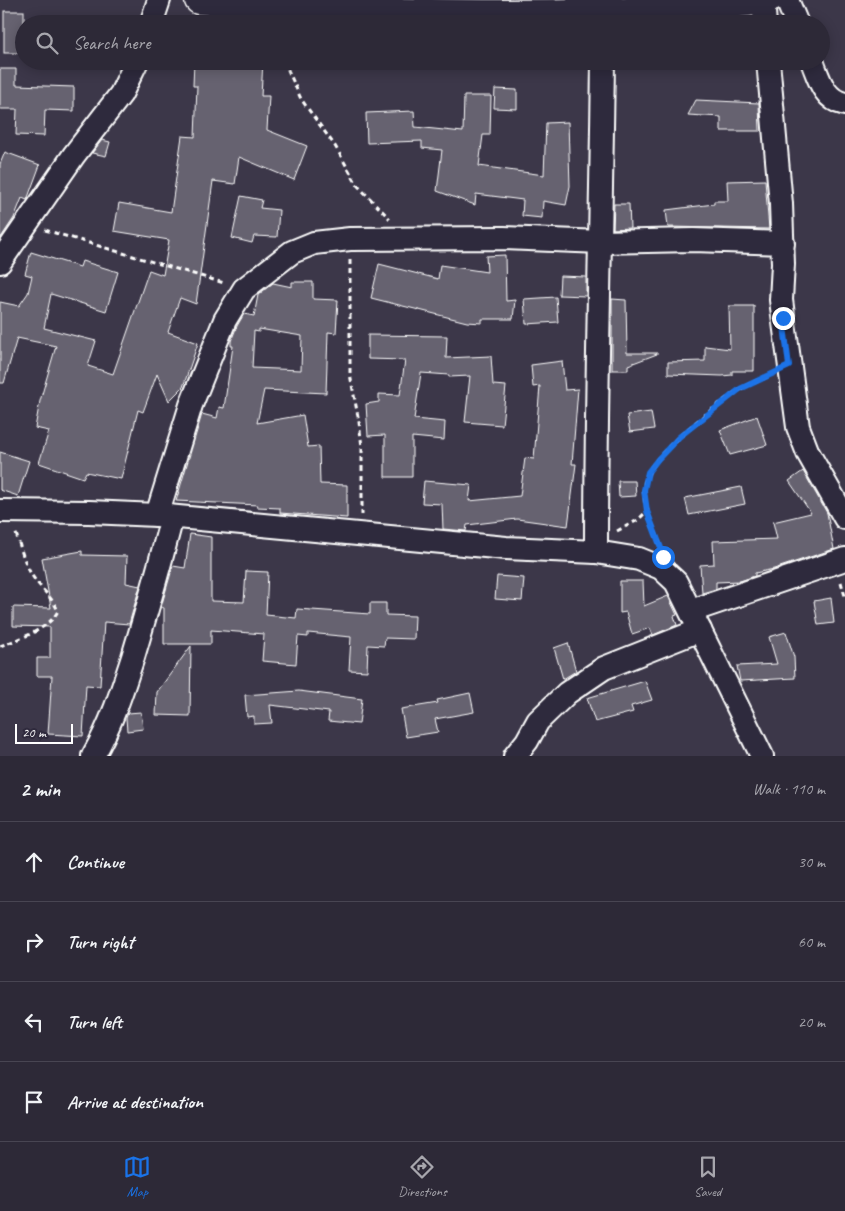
<!DOCTYPE html>
<html lang="en">
<head>
<meta charset="utf-8">
<style>
	body { margin:0; font-family:Caveat,sans-serif; background:#35313f; color:#f1f3f6 }
	.scale { position:absolute; left:15px; bottom:12px; width:58px; box-sizing:border-box; padding-left:5px; border:2px solid #fff; border-top:0; font-size:14px; line-height:18px; white-space:nowrap; color:#fff; -webkit-text-stroke:4px #2f2a3d; paint-order:stroke }
	.stop { position:absolute; width:15px; height:15px; margin:-11px; border:4px solid #1a73e8; border-radius:50%; background:#fff }
	.stop.end { background:#1a73e8; border-color:#fff; box-shadow:0 1px 5px #0008 }
	.list { margin:0; padding:0; list-style:none }
	h2 { display:flex; justify-content:space-between; align-items:center; height:65px; margin:0; padding:0 20px; font-size:21px }
	h2 small { font-size:16px; font-weight:400; color:#a7a6ad }
	.list li { display:grid; grid-template-columns:32px 1fr auto; gap:15px; align-items:center; box-sizing:border-box; height:80px; padding:0 20px; border-top:1px solid #484552 }
	.list b { display:block; font-size:19px; white-space:nowrap }
	.list em { font-size:16px; font-style:normal; color:#a7a6ad }
	.icon { flex:none; width:28px; height:28px; fill:none; stroke:currentColor; stroke-width:2; stroke-linecap:round; stroke-linejoin:round }
	.map { position:relative; flex:none; width:845px; height:756px; overflow:hidden }
	.search { position:absolute; background:#2d2937; box-shadow:0 2px 12px #0003; left:15px; right:15px; top:15px; height:55px; display:flex; align-items:center; gap:12px; box-sizing:border-box; padding:0 18px; border-radius:28px; color:#a7a6ad; font-size:19px }
	.sheet { height:385px; background:#2d2937 }
	nav { display:flex; justify-content:space-around; align-items:center; box-sizing:border-box; height:70px; border-top:1px solid #484552; background:#2d2937; font-size:14px; color:#a7a6ad }
	nav a { display:grid; justify-items:center; gap:2px }
	nav .on { color:#1a73e8 }
	.map>svg:first-child { display:block }
</style>
</head>
<body>
<div class="map">
<svg width="845" height="756" viewBox="0 0 845 756">
	<rect width="100%" height="100%" fill="#3c3749"/>
	<filter id="ink" filterUnits="userSpaceOnUse"><feTurbulence type="fractalNoise" baseFrequency=".02" numOctaves="2"/><feDisplacementMap in="SourceGraphic" scale="10" xChannelSelector="R" yChannelSelector="G"/><feConvolveMatrix kernelMatrix="1 2 1 2 8 2 1 2 1" color-interpolation-filters="sRGB"/></filter>
	<g filter="url(#ink)">
		<g fill="#666270" stroke="#fff" fill-rule="evenodd">
			<rect x="4" y="11" width="20" height="42"/>
			<polygon points="194,61 263,61 261,96 269,96 267,130 307,146 294,180 239,157 235,184 213,181 196,304 180,298 168,332 198,343 183,387 169,401 157,374 143,412 138,410 121,479 86,472 83,478 39,463 49,431 35,428 40,401 56,346 17,338 4,383 0,383 0,302 19,306 28,293 32,276 25,274 31,252 80,267 82,261 118,272 106,311 51,294 44,328 96,341 88,366 113,374 149,270 163,275 169,240 114,231 119,203 171,212 182,136 195,137 197,86 193,86"/>
			<polygon points="0,69 16,69 16,85 74,87 74,111 45,110 44,136 16,135 17,109 0,109"/>
			<polygon points="495,89 517,90 517,109 494,108"/>
			<polygon points="464,96 491,96 490,135 483,135 479,166 544,175 546,123 568,122 570,186 566,205 543,201 542,218 522,216 523,200 476,194 475,205 437,191 442,150 422,148 422,141 367,143 366,113 414,111 415,127 463,132"/>
			<polygon points="696,100 759,103 760,131 721,131 721,117 688,115"/>
			<polygon points="102,140 110,142 106,156 92,153"/>
			<polygon points="5,152 40,165 27,200 22,198 14,218 0,239 0,164"/>
			<polygon points="765,180 769,229 668,227 666,210 714,204 714,201 728,201 727,181"/>
			<polygon points="241,196 262,200 260,208 279,210 277,237 254,236 252,243 232,238"/>
			<polygon points="614,204 629,204 630,228 613,229"/>
			<polygon points="505,255 506,301 515,300 513,319 482,319 482,323 467,322 371,298 379,264 438,279 440,265 487,272 486,256"/>
			<polygon points="560,276 586,277 586,296 559,295"/>
			<path d="M292,282H313V299L338,300L336,333L328,332L326,393L264,390L257,423L303,415L308,447L319,446L320,484L347,485V518L280,513V508L257,507L258,505L176,501L202,414L217,418L219,407L224,408L233,346H231V341L237,326L244,314L254,316L258,295L273,283L292,287ZM259,329L302,336L301,370L252,368L254,331L259,332Z"/>
			<polygon points="556,297 558,322 526,324 524,299"/>
			<polygon points="612,299 626,300 627,353 657,353 657,354 628,365 628,370 612,370"/>
			<polygon points="729,306 754,306 754,371 732,371 732,375 722,376 668,374 668,362 705,361 705,346 730,349"/>
			<polygon points="368,335 447,336 446,358 491,356 493,385 506,386 502,425 465,422 470,376 449,377 449,375 421,373 414,419 445,422 444,440 412,437 412,477 385,477 385,435 368,436 366,404 379,402 379,394 400,395 405,360 368,359"/>
			<polygon points="562,361 565,390 578,389 572,464 576,464 568,526 517,519 467,525 466,531 443,529 442,504 422,503 424,481 471,485 469,501 520,496 525,458 534,459 540,386 533,387 531,365"/>
			<polygon points="651,412 654,429 630,432 627,415"/>
			<polygon points="757,416 767,445 730,455 720,430"/>
			<polygon points="0,452 29,461 18,496 0,490"/>
			<polygon points="803,471 827,513 834,549 774,569 755,573 755,576 740,581 716,582 716,589 702,593 700,565 714,564 713,541 777,539 773,522 811,513 789,481"/>
			<polygon points="618,481 635,481 636,496 619,497"/>
			<polygon points="741,487 745,504 689,515 685,498"/>
			<polygon points="190,534 211,537 211,601 244,602 246,571 268,572 266,615 296,618 297,609 370,614 370,603 386,603 386,615 415,616 414,639 385,638 384,646 368,645 367,671 349,670 351,637 308,633 308,637 298,636 296,664 262,661 264,634 211,630 211,644 164,644 164,608 161,607 173,566 185,568"/>
			<polygon points="82,551 82,555 127,556 126,583 140,586 129,624 104,622 100,686 86,685 83,736 48,734 52,676 37,676 37,658 50,658 50,627 13,626 13,607 51,608 42,558"/>
			<polygon points="497,576 524,578 522,601 495,599"/>
			<polygon points="620,581 643,581 644,606 668,596 677,615 674,616 677,625 653,635 650,628 632,634 626,612 620,613"/>
			<polygon points="831,598 834,623 818,625 814,601"/>
			<polygon points="786,632 794,657 795,678 740,681 737,666 777,664 769,637"/>
			<polygon points="568,643 576,671 563,679 554,648"/>
			<polygon points="191,646 190,716 156,715 157,692"/>
			<polygon points="645,681 652,700 631,706 633,712 595,722 587,698"/>
			<polygon points="299,691 362,699 359,724 328,721 329,712 270,705 272,723 254,724 254,716 247,717 245,695"/>
			<polygon points="470,693 474,712 435,719 438,732 406,737 401,709 438,703 437,700"/>
			<polygon points="141,712 143,729 127,731 126,718 128,713"/>
		</g>
		<g fill="none" stroke-linecap="round" stroke-linejoin="round">
			<defs>
				<g id="minor">
					<polyline points="763,0 765,24"/>
					<polyline points="787,0 797,24"/>
					<polyline points="151,24 159,0"/>
					<polyline points="768,61 781,204 783,264 781,300 798,427 808,453 845,518"/>
					<path d="M812,61C819,79 824,100 845,104"/>
					<polyline points="0,262 74,155 121,94 137,61"/>
					<polyline points="0,511 89,512 157,515 506,548 596,552 639,559 661,568 676,582 762,756"/>
					<polyline points="157,515 191,405 225,320 244,289 292,252 314,243 350,239 504,238 601,242 693,240 783,243"/>
					<path d="M596,552C596,388 601,225 603,61"/>
					<polyline points="691,611 845,559"/>
					<path d="M93,756C111,725 122,691 133,657C147,610 160,564 172,517"/>
					<polyline points="515,756 527,741 538,721 567,693 604,668 700,630"/>
				</g>
				<path id="highway" d="M199,0C388,16 579,21 767,0"/>
			</defs>
			<use href="#minor" stroke="#fff" stroke-width="26"/>
			<use href="#highway" stroke="#fff" stroke-width="31"/>
			<g stroke="#fff" stroke-width="3" stroke-dasharray="5 4" stroke-linecap="butt">
				<polyline points="284,61 301,99 335,146 358,186 390,219"/>
				<polyline points="45,230 224,283"/>
				<polyline points="350,260 350,374 359,422 362,447 362,515"/>
				<polyline points="617,531 638,520 647,511"/>
				<path d="M660,545C654,528 644,509 644,490C644,485 646,476 649,472C661,448 716,405 739,390C749,384 760,380 770,375"/>
				<polyline points="841,582 845,596"/>
				<path d="M0,646C19,639 48,630 58,611C52,596 38,587 30,572C23,560 20,544 15,531"/>
			</g>
			<use href="#minor" stroke="#2f2a3d" stroke-width="22"/>
			<use href="#highway" stroke="#2f2a3d" stroke-width="28"/>
		</g>
	</g>
	<g fill="none" stroke-linecap="round" stroke-linejoin="round" filter="url(#ink)">
		<polyline stroke="#1a73e8" stroke-width="6" points="663,557 661,548 647,511 644,490 648,472 658,459 679,437 740,389 789,366 783,318"/>
	</g>
</svg>
<div class="scale">20 m</div>
<div class="stop" style="left:663px;top:557px"></div>
<div class="stop end" style="left:783px;top:318px"></div>
<div class="search"><svg class="icon" aria-label="search" viewBox="0 0 24 24"><circle cx="10" cy="10" r="6"/><path d="M15 15l6 6"/></svg>Search here</div>
</div>
<section class="sheet">
<h2>2 min<small>Walk · 110 m</small></h2>
<ul class="list">
<li><svg class="icon" aria-label="ahead" viewBox="0 0 24 24"><path d="M12 20V5M6 11l6-6 6 6"/></svg><div><b>Continue</b></div><em>30 m</em></li>
<li><svg class="icon" aria-label="right" viewBox="0 0 24 24"><path d="M7 20v-9h11M14 6l5 5-5 5"/></svg><div><b>Turn right</b></div><em>60 m</em></li>
<li><svg class="icon" aria-label="left" viewBox="0 0 24 24"><path d="M17 20v-9H6M10 6l-5 5 5 5"/></svg><div><b>Turn left</b></div><em>20 m</em></li>
<li><svg class="icon" aria-label="arrive" viewBox="0 0 24 24"><path d="M6 21V4h12l-3 4 3 4H6"/></svg><div><b>Arrive at destination</b></div></li>
</ul>
</section>
<nav>
<a class="on"><svg class="icon" aria-label="map" viewBox="0 0 24 24"><path d="M3 6l6-2 6 2 6-2v14l-6 2-6-2-6 2zM9 4v14M15 6v14"/></svg>Map</a>
<a><svg class="icon" aria-label="directions" viewBox="0 0 24 24"><path d="M12 3l9 9-9 9-9-9zM9 14v-3h6M13 9l2 2-2 2"/></svg>Directions</a>
<a><svg class="icon" aria-label="saved" viewBox="0 0 24 24"><path d="M7 4h10v16l-5-4-5 4z"/></svg>Saved</a>
</nav>
</body>
</html>
